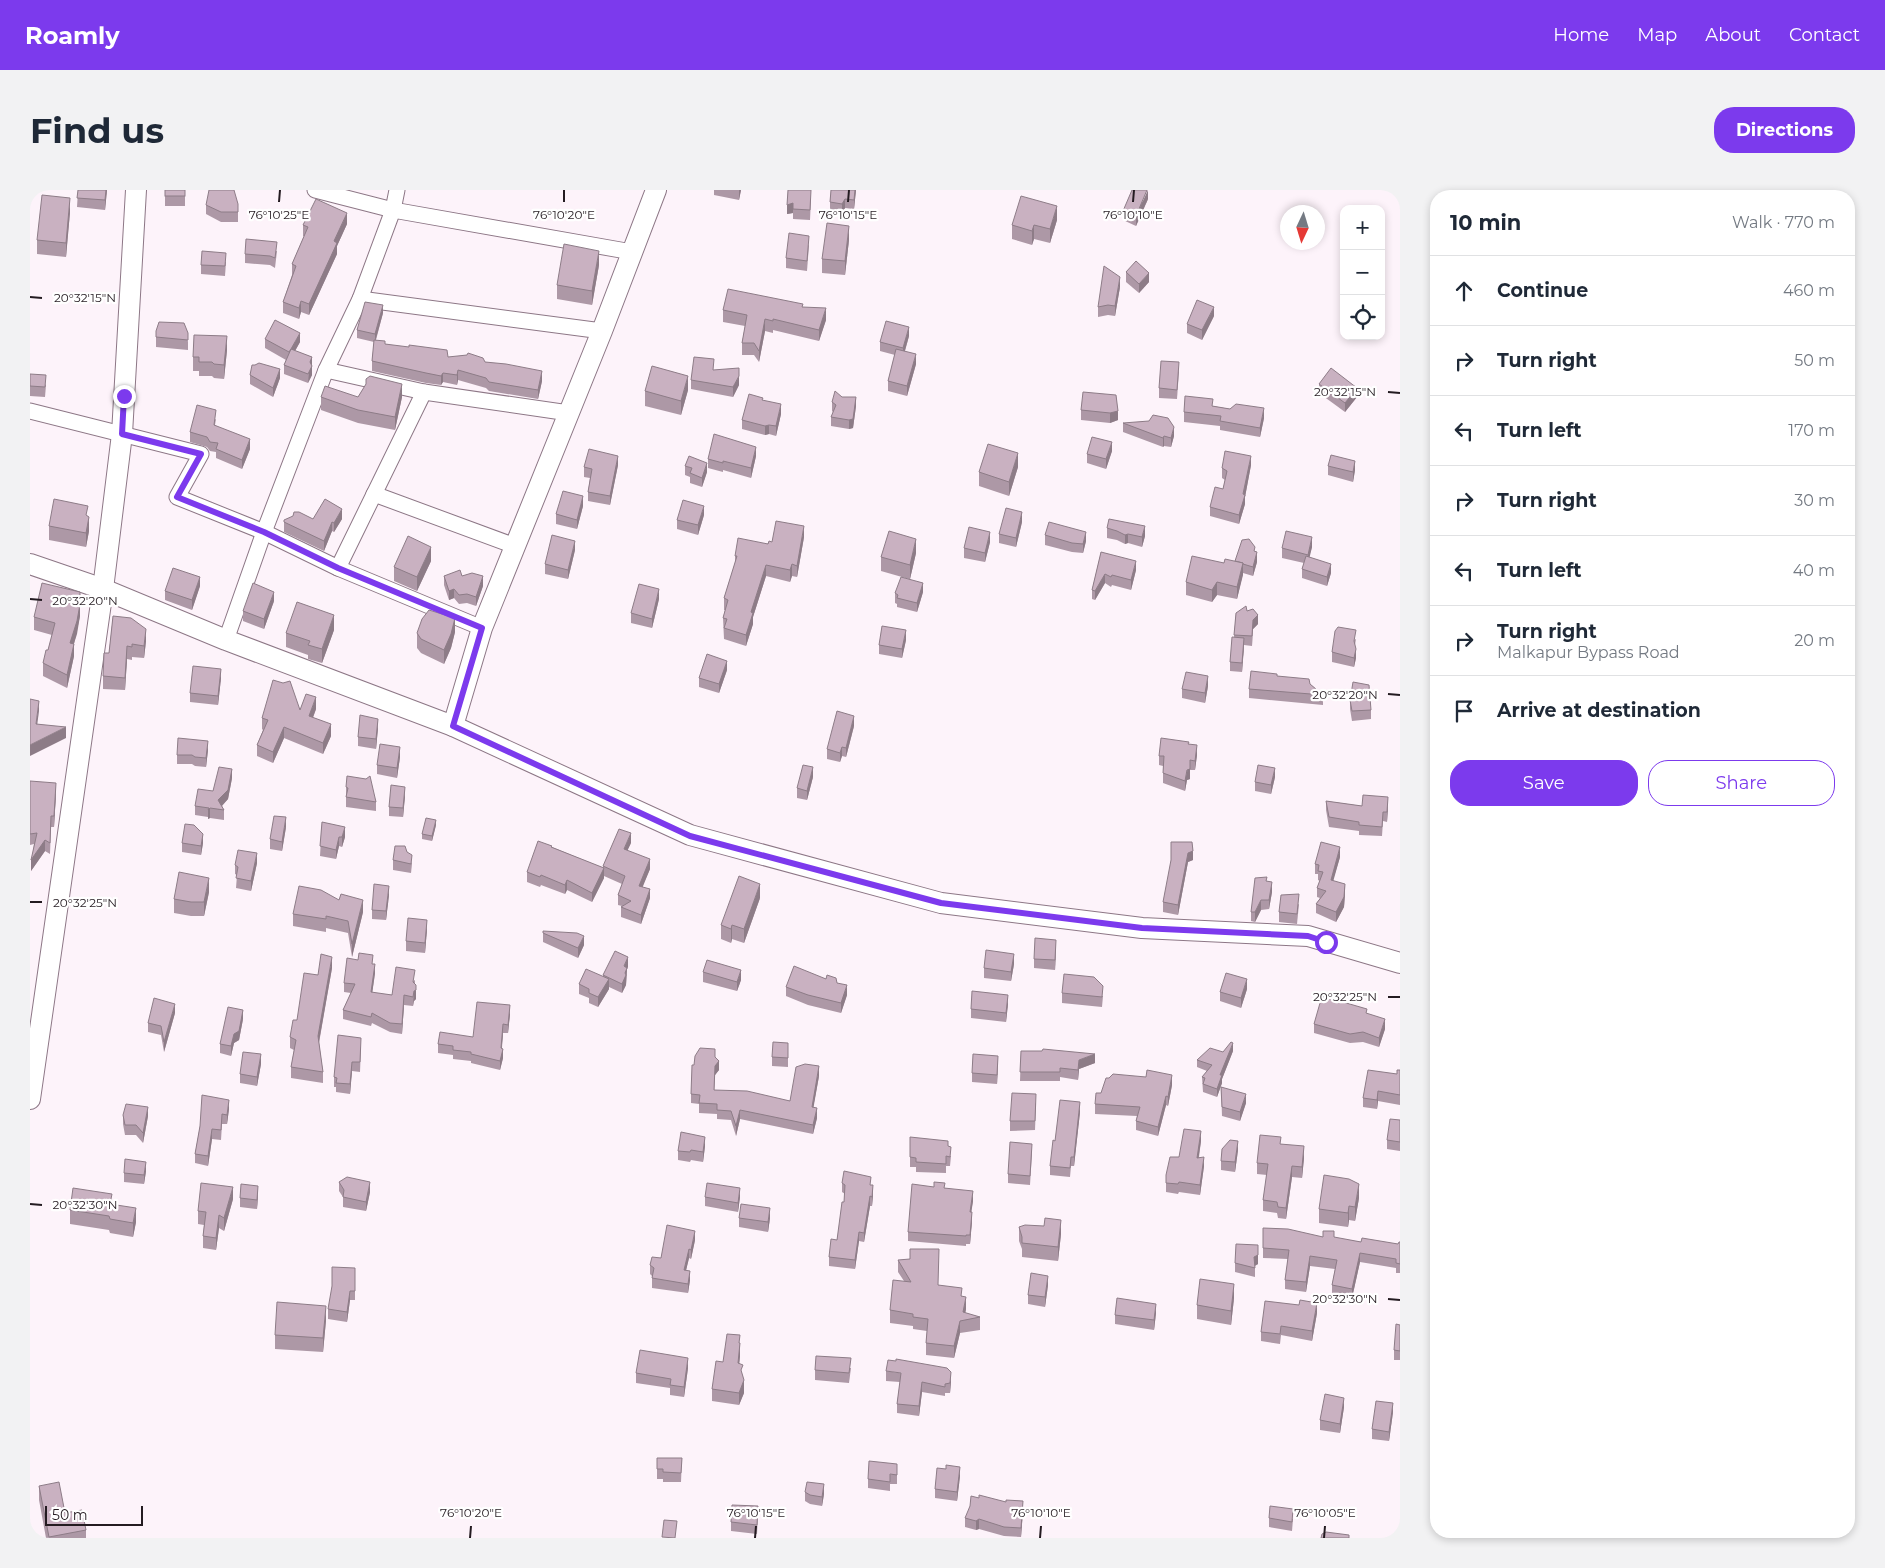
<!DOCTYPE html>
<html lang="en">
<head>
<meta charset="utf-8">
<style>
	body { margin:0; font-family:Montserrat,sans-serif; background:#f2f2f3; color:#1f2937 }
	.controls { position:absolute; right:15px; top:15px; display:grid; overflow:hidden; border-radius:10px; box-shadow:0 2px 8px #0003 }
	.controls button { width:45px; height:45px; display:grid; place-items:center; padding:0; border:0; border-bottom:1px solid #e0e1e3; background:#fff; color:#1f2937; font:25px sans-serif }
	.compass { position:absolute; left:1250px; top:15px; width:45px; height:45px; border-radius:50%; background:#fff; box-shadow:0 2px 8px #0003; rotate:184deg }
	.scale { position:absolute; left:15px; bottom:12px; width:98px; box-sizing:border-box; padding-left:5px; border:2px solid #241b21; border-top:0; font-size:14px; line-height:18px; white-space:nowrap; color:#241b21; -webkit-text-stroke:4px #fff; paint-order:stroke }
	.stop { position:absolute; width:15px; height:15px; margin:-11px; border:4px solid #7c3aed; border-radius:50%; background:#fff }
	.stop.end { background:#7c3aed; border-color:#fff; box-shadow:0 1px 5px #0008 }
	.list { margin:0; padding:0; list-style:none }
	h2 { display:flex; justify-content:space-between; align-items:center; height:65px; margin:0; padding:0 20px; font-size:21px }
	h2 small { font-size:16px; font-weight:400; color:#747a83 }
	.list li { display:grid; grid-template-columns:32px 1fr auto; gap:15px; align-items:center; box-sizing:border-box; height:70px; padding:0 20px; border-top:1px solid #e0e1e3 }
	.list b { display:block; font-size:19px; white-space:nowrap }
	.list p { margin:0; font-size:16px; white-space:nowrap; color:#747a83 }
	.list em { font-size:16px; font-style:normal; color:#747a83 }
	.actions { display:flex; gap:10px; padding:15px 20px }
	.actions a { flex:1; padding:11px 0; border:1px solid #7c3aed; border-radius:20px; text-align:center; font-size:18px; color:#7c3aed }
	.actions .main { background:#7c3aed; color:#fff }
	.icon { flex:none; width:28px; height:28px; fill:none; stroke:currentColor; stroke-width:2; stroke-linecap:round; stroke-linejoin:round }
	.map { position:relative; flex:none; width:1370px; height:1348px; overflow:hidden; border-radius:20px }
	header { display:flex; align-items:center; gap:30px; box-sizing:border-box; height:70px; padding:0 25px; background:#7c3aed; color:#fff }
	header strong { font-size:24px }
	nav { display:flex; gap:28px; margin-inline-start:auto; font-size:18px }
	.intro { display:flex; align-items:center; justify-content:space-between; box-sizing:border-box; height:120px; padding:0 30px }
	h1 { margin:0; font-size:35px }
	.button { padding:12px 22px; border-radius:20px; background:#7c3aed; color:#fff; font-size:18px; font-weight:700 }
	main { display:flex; gap:30px; padding:0 30px }
	aside { flex:1; background:#fff; border-radius:20px; box-shadow:0 2px 8px #0003 }
	.map>svg:first-child { display:block }
</style>
</head>
<body>
<header>
<strong>Roamly</strong>
<nav><a>Home</a><a>Map</a><a>About</a><a>Contact</a></nav>
</header>
<div class="intro"><h1>Find us</h1><a class="button">Directions</a></div>
<main>
<div class="map">
<svg width="1370" height="1348" viewBox="0 0 1370 1348">
	<rect width="100%" height="100%" fill="#fdf3fa"/>
	<g fill="none" stroke-linecap="round" stroke-linejoin="round">
		<defs>
			<g id="street">
				<polyline points="285,0 363,20 602,62"/>
				<polyline points="330,109 572,141"/>
				<polyline points="296,180 394,202 539,223"/>
				<polyline points="0,221 171,264 147,307 234,342 308,378 452,438"/>
				<polyline points="344,304 485,356"/>
				<polyline points="308,378 394,202"/>
				<polyline points="196,450 234,342 296,180 330,109 363,20 367,0"/>
			</g>
			<g id="secondary">
				<polyline points="0,374 73,399 196,450 423,536 452,438 572,141 626,0"/>
				<polyline points="423,536 660,645 911,713 1112,738 1278,746 1370,773"/>
				<polyline points="0,909 73,399 92,244 106,0"/>
			</g>
		</defs>
		<use href="#street" stroke="#8d7786" stroke-width="17"/>
		<use href="#secondary" stroke="#8d7786" stroke-width="22"/>
		<use href="#street" stroke="#fff" stroke-width="15"/>
		<use href="#secondary" stroke="#fff" stroke-width="20"/>
	</g>
	<g fill="#ad98a6">
		<polygon points="48,0 77,0 75,20 47,17"/>
		<rect x="135" y="0" width="20" height="16"/>
		<polygon points="684,0 711,0 709,10 684,5"/>
		<polygon points="758,0 781,9 780,30 763,29 763,23 757,24"/>
		<polygon points="801,0 826,0 824,19 815,18 812,23 800,22 800,12"/>
		<polygon points="1118,9 1106,36 1093,30 1093,21"/>
		<polygon points="208,14 208,32 191,32 176,24 176,15"/>
		<polygon points="40,22 36,67 7,64 7,50"/>
		<polygon points="1027,30 1020,53 1004,49 1002,55 982,49 982,35"/>
		<polygon points="317,34 307,56 307,64 279,125 271,122 269,129 253,123 253,112 262,85 262,74 274,46 273,46 273,35"/>
		<polygon points="819,50 815,85 792,83 792,69"/>
		<polygon points="779,55 777,81 756,78 756,68"/>
		<polygon points="247,61 245,78 240,75 215,73 215,64"/>
		<polygon points="196,72 195,86 171,84 171,75"/>
		<polygon points="569,75 562,115 527,109 527,95"/>
		<polygon points="1096,82 1119,92 1109,103 1096,92"/>
		<polygon points="1090,97 1085,126 1078,125 1068,127 1068,117"/>
		<polygon points="773,117 796,130 789,151 743,140 743,143 735,141 729,172 724,165 712,165 712,153 715,136 693,132 693,120"/>
		<polygon points="353,123 346,150 355,154 418,167 455,172 512,191 508,209 459,201 456,198 428,190 427,195 413,192 411,195 396,193 342,181 342,171 344,152 327,148 327,140"/>
		<polygon points="1184,126 1172,150 1157,143 1157,134"/>
		<polygon points="154,133 158,152 158,160 126,157 126,141"/>
		<polygon points="879,146 875,161 886,174 877,206 858,201 858,191 865,165 850,161 850,152"/>
		<polygon points="235,149 270,152 265,161 282,167 282,185 278,193 254,184 254,175 256,170 235,158"/>
		<polygon points="197,160 194,189 184,188 182,186 169,186 169,181 163,181 163,167"/>
		<polygon points="225,175 250,188 243,207 220,194 220,185"/>
		<polygon points="1149,181 1147,209 1129,208 1129,198"/>
		<polygon points="0,184 16,195 15,207 0,206"/>
		<polygon points="336,189 372,207 365,240 328,233 291,220 291,207 328,207 336,195"/>
		<polygon points="661,190 709,195 703,207 661,199"/>
		<polygon points="1289,194 1327,207 1315,222 1289,203"/>
		<polygon points="658,200 651,225 615,216 615,201"/>
		<polygon points="1086,205 1088,230 1080,233 1051,230 1051,220"/>
		<polygon points="812,207 826,216 823,238 819,239 801,236 801,227 803,222 802,221 802,212"/>
		<polygon points="1183,216 1200,219 1234,228 1230,247 1190,240 1190,236 1154,232 1154,222"/>
		<polygon points="751,224 746,246 739,244 735,245 712,239 712,230"/>
		<polygon points="186,229 185,235 220,259 212,279 186,268 186,262 180,261 177,257 160,252 160,242"/>
		<polygon points="1093,233 1144,246 1141,257 1134,256 1133,257 1093,242"/>
		<polygon points="1082,261 1076,279 1057,273 1057,264"/>
		<polygon points="726,266 721,288 693,280 693,282 678,278 678,269"/>
		<polygon points="588,275 580,315 558,311 558,302 560,288 554,287 554,277"/>
		<polygon points="1221,275 1215,307 1215,314 1209,334 1180,326 1180,317 1193,299 1195,290 1192,288 1192,278"/>
		<polygon points="655,276 677,282 672,297 660,293 660,287 655,285"/>
		<polygon points="1298,276 1325,280 1323,292 1298,285"/>
		<polygon points="988,277 979,306 949,296 949,282"/>
		<polygon points="553,316 547,339 526,334 526,324"/>
		<polygon points="674,325 668,345 647,339 647,330"/>
		<polygon points="58,326 59,341 56,357 19,350 19,336"/>
		<polygon points="312,329 304,342 302,341 294,361 254,342 254,330"/>
		<polygon points="992,332 986,357 969,353 969,344"/>
		<polygon points="1077,338 1115,346 1112,357 1098,353 1095,354 1087,350 1077,348"/>
		<polygon points="1015,345 1056,351 1053,363 1042,362 1015,355"/>
		<polygon points="774,347 767,387 762,386 760,392 736,386 723,427 723,434 716,456 694,449 693,428 695,420 694,420 694,408 705,373 705,366 742,352"/>
		<polygon points="960,352 955,372 934,368 934,358"/>
		<polygon points="1282,357 1279,367 1301,383 1297,396 1272,388 1272,379 1274,373 1252,368 1252,358"/>
		<polygon points="545,360 538,389 515,384 515,374"/>
		<polygon points="1071,362 1106,380 1101,400 1082,395 1081,397 1075,393 1065,410 1062,409 1062,400"/>
		<polygon points="1225,362 1227,372 1223,386 1213,383 1207,409 1187,405 1182,412 1156,405 1156,392 1194,373 1205,371"/>
		<polygon points="886,363 880,389 893,402 887,422 867,417 867,414 865,413 865,403 879,389 851,381 851,367"/>
		<polygon points="401,371 387,401 364,391 364,377"/>
		<polygon points="414,386 432,386 453,396 446,416 437,413 429,414 424,408 419,410 414,395"/>
		<polygon points="170,396 162,420 135,410 135,401"/>
		<polygon points="629,409 622,438 601,433 601,423"/>
		<polygon points="244,411 234,439 213,431 213,421"/>
		<polygon points="1217,421 1228,434 1223,439 1222,456 1214,455 1212,482 1200,481 1200,472 1204,447 1206,423"/>
		<polygon points="50,426 44,454 44,466 37,498 13,486 13,473 18,460 22,445 4,440 4,427"/>
		<polygon points="83,426 116,451 114,468 102,467 102,470 97,469 95,500 73,499 73,486 79,463"/>
		<polygon points="304,440 292,473 278,469 278,465 256,457 256,443"/>
		<polygon points="425,442 421,458 414,474 391,463 387,458 387,443"/>
		<polygon points="1326,449 1325,455 1326,468 1324,477 1302,472 1302,462"/>
		<polygon points="876,450 872,468 849,464 849,455"/>
		<polygon points="697,480 689,503 669,497 669,488"/>
		<polygon points="1247,486 1280,494 1293,505 1293,515 1219,508 1219,499"/>
		<polygon points="191,488 188,515 160,512 160,503"/>
		<polygon points="1178,496 1175,513 1152,508 1152,499"/>
		<polygon points="1320,510 1341,520 1341,529 1322,531 1320,519"/>
		<polygon points="286,519 283,528 301,546 293,564 254,548 243,573 227,566 227,555 233,540 232,539 232,528 270,520"/>
		<polygon points="824,536 816,567 812,566 810,572 797,569 797,559"/>
		<polygon points="348,538 346,559 328,556 328,547"/>
		<polygon points="1159,554 1167,565 1165,580 1160,580 1160,589 1157,590 1155,601 1133,593 1133,576 1129,575 1129,566"/>
		<polygon points="178,560 176,577 165,576 162,574 147,574 147,565"/>
		<polygon points="370,567 367,588 347,584 347,575"/>
		<polygon points="783,587 777,610 767,608 767,598"/>
		<polygon points="1245,587 1241,604 1225,601 1225,592"/>
		<polygon points="202,588 198,609 192,616 194,620 194,630 180,628 178,629 178,627 165,625 165,616 183,601"/>
		<polygon points="0,591 26,604 24,637 21,637 20,664 15,661 1,681 4,654 0,655"/>
		<polygon points="316,597 346,612 346,621 316,617"/>
		<polygon points="375,606 373,627 359,626 359,617"/>
		<polygon points="1296,611 1332,616 1358,617 1357,632 1353,631 1352,646 1329,645 1329,641 1299,637 1296,620"/>
		<polygon points="292,632 315,647 312,657 309,656 306,669 290,666"/>
		<polygon points="406,635 402,651 392,649 392,644"/>
		<polygon points="256,637 252,661 240,659 240,649"/>
		<polygon points="1162,652 1163,670 1158,672 1148,725 1133,722 1133,712"/>
		<polygon points="152,653 173,653 171,665 152,662"/>
		<polygon points="601,653 597,660 620,679 612,697 620,708 611,734 591,727 591,717 592,716 588,715 588,705 592,694 574,686 574,688 562,712 537,700 535,704 511,695 510,697 497,692 497,682 522,657 573,678 573,676"/>
		<polygon points="377,662 382,674 381,683 363,680 363,670"/>
		<polygon points="1310,667 1303,690 1315,704 1314,717 1306,732 1286,723 1286,714 1290,708 1287,707 1287,698 1290,691 1288,690 1288,684 1285,684 1285,674"/>
		<polygon points="227,673 221,701 206,698 207,685 205,684 205,675"/>
		<polygon points="1237,691 1242,702 1239,719 1231,720 1225,732 1221,731 1221,722"/>
		<polygon points="179,702 174,726 161,726 144,723 144,709"/>
		<polygon points="359,705 356,730 342,729 342,720"/>
		<polygon points="730,708 714,753 702,749 701,753 691,749 691,735"/>
		<polygon points="1269,714 1267,734 1249,732 1249,722"/>
		<polygon points="333,722 322,767 318,743 296,738 296,742 263,736 263,724"/>
		<polygon points="397,739 395,763 376,761 376,751"/>
		<polygon points="513,743 554,755 548,768 513,752"/>
		<polygon points="1026,759 1025,780 1004,778 1004,769"/>
		<polygon points="343,774 345,783 342,803 362,805 385,790 385,793 386,809 384,811 383,816 374,815 372,844 360,842 342,833 341,836 313,829 313,820 321,803 314,802 314,793"/>
		<polygon points="984,774 981,791 954,788 954,778"/>
		<polygon points="598,777 597,779 596,795 592,803 579,797 579,799 568,817 559,813 559,808 549,804 549,794 573,787 573,785"/>
		<polygon points="302,778 289,853 293,882 293,893 261,888 261,877 264,860 260,858 260,847 288,785"/>
		<polygon points="673,782 711,790 707,801 673,792"/>
		<polygon points="807,793 817,805 811,823 778,815 756,806 756,797"/>
		<polygon points="1217,799 1211,818 1190,811 1190,802"/>
		<polygon points="1032,803 1073,806 1072,817 1032,813"/>
		<polygon points="978,814 976,832 941,828 941,819"/>
		<polygon points="145,823 134,862 131,845 118,842 118,833"/>
		<polygon points="480,824 478,843 473,843 472,858 473,868 470,880 441,873 441,871 423,869 423,865 408,863 408,854 443,847"/>
		<polygon points="213,829 209,850 204,853 201,866 190,863 190,854"/>
		<polygon points="1284,834 1355,839 1349,857 1333,852 1320,853 1284,843"/>
		<polygon points="331,857 330,882 322,881 320,904 306,902 306,897 304,897 304,887"/>
		<polygon points="991,861 1065,873 1049,879 1048,890 1030,887 1030,891 990,891"/>
		<polygon points="1203,861 1192,889 1192,893 1187,907 1173,902 1172,887 1177,881 1167,877 1167,870 1193,862"/>
		<polygon points="758,862 758,877 742,876 742,867"/>
		<polygon points="685,867 689,880 685,885 684,900 760,911 789,886 783,918 787,928 783,944 710,929 706,946 701,930 687,929 687,924 669,923 669,914 661,913 661,904 664,875"/>
		<polygon points="231,874 227,896 210,893 210,884"/>
		<polygon points="968,875 967,894 942,892 942,883"/>
		<polygon points="1370,880 1370,915 1348,911 1347,919 1333,917 1333,908 1367,884"/>
		<polygon points="1142,895 1138,916 1136,915 1128,946 1106,940 1106,931 1107,926 1065,924 1065,914"/>
		<polygon points="1191,897 1216,913 1210,931 1192,926"/>
		<polygon points="1006,913 1005,940 980,941 980,931"/>
		<polygon points="199,919 197,934 192,934 191,950 182,949 178,976 165,973 165,964 170,936"/>
		<polygon points="1050,922 1044,976 1041,976 1040,987 1020,985 1020,976 1025,951"/>
		<polygon points="93,925 118,926 113,953 106,945 95,945 93,934"/>
		<polygon points="1370,930 1370,961 1357,959 1357,950"/>
		<polygon points="1171,951 1169,967 1174,976 1170,1005 1149,1002 1148,1004 1136,1002 1136,985 1149,967"/>
		<polygon points="1251,954 1274,968 1272,988 1262,987 1256,1029 1248,1028 1247,1023 1233,1021 1233,1010 1237,985 1227,984 1227,973"/>
		<polygon points="675,956 673,972 661,970 660,972 648,970 648,961"/>
		<polygon points="1208,960 1205,982 1191,980 1191,971"/>
		<polygon points="1002,963 1000,995 978,993 978,984"/>
		<polygon points="921,966 920,976 916,976 916,983 886,982 886,977 880,977 880,967"/>
		<polygon points="116,981 114,994 94,992 94,983"/>
		<polygon points="309,992 340,1002 336,1021 313,1017 313,1007 309,1001"/>
		<polygon points="812,993 841,995 843,1005 842,1016 840,1016 834,1052 829,1051 825,1079 799,1076 799,1067 807,1050 814,1012 815,1004 812,1002"/>
		<polygon points="915,998 943,1011 941,1022 942,1031 940,1054 936,1054 936,1056 878,1051 878,1042"/>
		<polygon points="228,1005 227,1019 210,1017 210,1008"/>
		<polygon points="675,1007 710,1007 708,1022 675,1016"/>
		<polygon points="1329,1008 1325,1031 1319,1030 1318,1037 1289,1033 1289,1019"/>
		<polygon points="203,1009 194,1041 189,1038 186,1060 173,1058 173,1046 174,1035 168,1034 168,1021"/>
		<polygon points="82,1014 106,1032 103,1047 80,1043 79,1040 40,1034 40,1020"/>
		<polygon points="709,1028 740,1028 738,1042 709,1037"/>
		<polygon points="989,1037 1031,1044 1028,1071 992,1067 992,1059 989,1051"/>
		<polygon points="1293,1047 1304,1048 1331,1052 1368,1054 1370,1052 1370,1083 1366,1083 1366,1078 1330,1072 1322,1108 1302,1104 1302,1095 1305,1079 1280,1076 1276,1102 1255,1099 1255,1090 1258,1069 1233,1068 1233,1058"/>
		<polygon points="665,1050 661,1069 659,1068 656,1080 660,1090 658,1103 622,1098 622,1086 620,1084 620,1075 631,1068"/>
		<polygon points="868,1070 908,1095 932,1106 936,1119 935,1123 950,1127 950,1140 930,1143 924,1168 896,1165 896,1153 897,1141 883,1139 883,1136 860,1133 860,1120 874,1091 868,1082"/>
		<polygon points="1205,1073 1228,1074 1225,1076 1225,1087 1205,1082"/>
		<polygon points="325,1078 325,1110 320,1110 317,1132 298,1129 298,1119"/>
		<polygon points="1018,1095 1015,1117 998,1114 998,1105"/>
		<polygon points="1204,1108 1201,1135 1167,1129 1167,1115"/>
		<polygon points="1126,1123 1124,1140 1085,1134 1085,1125"/>
		<polygon points="1287,1123 1282,1151 1251,1145 1250,1154 1231,1151 1231,1142"/>
		<polygon points="296,1130 293,1162 245,1159 245,1145"/>
		<polygon points="1370,1135 1370,1170 1364,1170 1364,1160"/>
		<polygon points="710,1153 710,1166 709,1174 713,1187 714,1203 709,1215 682,1211 682,1199 693,1172"/>
		<polygon points="658,1178 654,1207 640,1205 640,1198 606,1193 606,1183"/>
		<polygon points="821,1178 819,1193 785,1190 785,1180"/>
		<polygon points="856,1181 921,1191 920,1203 915,1203 915,1206 892,1202 889,1226 867,1223 867,1214 870,1192 856,1191"/>
		<polygon points="1314,1217 1310,1243 1290,1240 1290,1230"/>
		<polygon points="1363,1222 1359,1251 1342,1249 1342,1239"/>
		<polygon points="627,1268 652,1268 651,1292 633,1292 633,1289 627,1289"/>
		<polygon points="867,1283 867,1294 860,1294 860,1301 838,1298 838,1289"/>
		<polygon points="930,1286 927,1311 905,1308 905,1299"/>
		<polygon points="9,1296 35,1323 56,1340 56,1348 16,1348 9,1310"/>
		<polygon points="775,1302 794,1304 792,1316 780,1314 775,1311"/>
		<polygon points="993,1321 991,1347 974,1346 949,1339 946,1340 935,1337 935,1328"/>
		<polygon points="728,1326 727,1344 701,1341 701,1332"/>
		<polygon points="1239,1328 1263,1329 1262,1341 1239,1337"/>
	</g>
	<g fill="#8d7c87">
		<polygon points="76,0 77,0 75,20 75,10"/>
		<polygon points="709,0 711,0 709,10"/>
		<polygon points="825,0 826,0 824,19 824,10"/>
		<polygon points="1118,0 1118,9 1106,36 1106,26"/>
		<polygon points="40,8 40,22 36,67 36,53"/>
		<polygon points="815,9 815,18 812,23 812,14"/>
		<polygon points="763,13 763,23 757,24 757,15"/>
		<polygon points="1027,16 1027,30 1020,53 1020,39"/>
		<polygon points="317,23 317,34 307,56 307,64 279,125 279,114 304,51"/>
		<polygon points="1004,35 1004,49 1002,55 1002,41"/>
		<polygon points="819,36 819,50 815,85 815,71"/>
		<polygon points="569,61 569,75 562,115 562,101"/>
		<polygon points="1119,83 1119,92 1109,103 1109,94"/>
		<polygon points="1090,87 1090,97 1085,126 1085,116"/>
		<polygon points="271,111 271,122 269,129 269,118"/>
		<polygon points="353,115 353,123 345,152 345,144"/>
		<polygon points="1184,117 1184,126 1172,150 1172,140"/>
		<polygon points="796,118 796,130 789,151 789,140"/>
		<polygon points="735,129 735,141 729,172 729,161"/>
		<polygon points="879,137 879,146 873,167 873,158"/>
		<polygon points="270,143 270,152 261,168 261,159"/>
		<polygon points="197,146 197,160 194,189 194,175"/>
		<polygon points="886,164 886,174 877,206 877,196"/>
		<polygon points="282,167 282,185 278,193 280,172"/>
		<polygon points="250,179 250,188 243,207 243,198"/>
		<polygon points="428,180 428,190 427,195 427,185"/>
		<polygon points="512,181 512,191 508,209 508,200"/>
		<polygon points="413,183 413,192 411,195 411,186"/>
		<polygon points="658,186 658,200 651,225 651,211"/>
		<polygon points="709,186 709,195 703,207 703,197"/>
		<polygon points="372,194 372,207 365,240 365,227"/>
		<polygon points="1327,198 1327,207 1315,222 1315,213"/>
		<polygon points="826,207 826,216 823,238 819,239 819,230"/>
		<polygon points="751,214 751,224 746,246 746,236"/>
		<polygon points="1234,218 1234,228 1230,247 1230,238"/>
		<polygon points="1088,221 1088,230 1080,233 1080,223"/>
		<polygon points="739,235 739,244 735,245 735,236"/>
		<polygon points="1144,237 1144,246 1141,257 1141,248"/>
		<polygon points="1134,246 1134,256 1133,257 1133,248"/>
		<polygon points="220,249 220,259 212,279 212,270"/>
		<polygon points="1082,252 1082,261 1076,279 1076,269"/>
		<polygon points="726,257 726,266 721,288 721,278"/>
		<polygon points="988,263 988,277 979,306 979,292"/>
		<polygon points="588,266 588,275 580,315 580,306"/>
		<polygon points="1221,266 1221,275 1215,307 1215,314 1209,334 1209,325"/>
		<polygon points="1325,271 1325,280 1323,292 1323,282"/>
		<polygon points="677,273 677,282 672,297 672,288"/>
		<polygon points="553,306 553,316 547,339 547,330"/>
		<polygon points="674,316 674,325 668,345 668,335"/>
		<polygon points="312,319 312,329 304,342 304,333"/>
		<polygon points="992,322 992,332 986,357 986,348"/>
		<polygon points="59,327 59,341 56,357 56,343"/>
		<polygon points="302,332 302,341 294,361 294,351"/>
		<polygon points="774,336 774,347 767,387 767,376"/>
		<polygon points="1115,336 1115,346 1112,357 1112,347"/>
		<polygon points="960,342 960,352 955,372 955,363"/>
		<polygon points="1056,342 1056,351 1053,363 1053,354"/>
		<polygon points="1098,344 1098,353 1095,354 1095,345"/>
		<polygon points="1282,347 1282,357 1278,374 1278,365"/>
		<polygon points="886,349 886,363 880,389 880,375"/>
		<polygon points="545,351 545,360 538,389 538,380"/>
		<polygon points="401,357 401,371 387,401 387,387"/>
		<polygon points="1227,362 1227,372 1223,386 1223,377"/>
		<polygon points="1106,371 1106,380 1101,400 1101,390"/>
		<polygon points="1213,373 1213,385 1207,409 1207,397"/>
		<polygon points="762,374 762,386 760,392 760,380"/>
		<polygon points="1301,374 1301,383 1297,396 1297,387"/>
		<polygon points="736,375 736,386 723,427 723,434 716,456 716,445 721,422"/>
		<polygon points="1075,384 1075,393 1065,410 1065,401"/>
		<polygon points="453,386 453,396 446,416 446,407"/>
		<polygon points="170,387 170,396 162,420 162,410"/>
		<polygon points="1187,392 1187,405 1182,412 1182,400"/>
		<polygon points="893,393 893,402 887,422 887,413"/>
		<polygon points="424,399 424,408 419,410 419,401"/>
		<polygon points="629,399 629,409 622,438 622,429"/>
		<polygon points="244,402 244,411 234,439 234,429"/>
		<polygon points="50,414 50,426 47,444 40,466 40,453"/>
		<polygon points="304,425 304,440 292,473 292,459"/>
		<polygon points="1228,425 1228,434 1223,439 1222,456 1223,430"/>
		<polygon points="425,428 425,442 421,458 414,474 414,460"/>
		<polygon points="116,439 116,451 114,468 114,456"/>
		<polygon points="876,440 876,450 872,468 872,459"/>
		<polygon points="1214,448 1214,457 1212,482 1212,473"/>
		<polygon points="44,454 44,466 37,498 37,485"/>
		<polygon points="97,456 97,469 95,500 95,488"/>
		<polygon points="1326,459 1326,468 1324,477 1324,468"/>
		<polygon points="697,471 697,480 689,503 689,494"/>
		<polygon points="191,479 191,488 188,515 188,506"/>
		<polygon points="1178,486 1178,496 1175,513 1175,503"/>
		<polygon points="286,507 286,519 279,537 279,526"/>
		<polygon points="9,511 9,521 6,544 6,534"/>
		<polygon points="824,526 824,536 816,567 816,558"/>
		<polygon points="348,529 348,538 346,559 346,549"/>
		<polygon points="301,534 301,546 293,564 293,553"/>
		<polygon points="36,537 36,548 0,566 0,555"/>
		<polygon points="254,537 254,548 243,573 243,562"/>
		<polygon points="178,551 178,560 176,577 176,568"/>
		<polygon points="1167,555 1167,565 1165,580 1165,571"/>
		<polygon points="370,557 370,567 367,588 367,578"/>
		<polygon points="812,557 812,566 810,572 810,563"/>
		<polygon points="1160,570 1160,589 1157,590 1155,601 1155,591"/>
		<polygon points="783,577 783,587 777,610 777,601"/>
		<polygon points="1245,578 1245,587 1241,604 1241,595"/>
		<polygon points="202,579 202,588 198,609 188,620 188,610"/>
		<polygon points="26,593 26,604 24,637 24,626"/>
		<polygon points="375,597 375,606 373,627 373,618"/>
		<polygon points="1358,607 1358,617 1357,632 1357,622"/>
		<polygon points="180,618 180,628 178,629 178,620"/>
		<polygon points="256,627 256,637 252,661 252,652"/>
		<polygon points="406,630 406,635 402,651 402,646"/>
		<polygon points="315,637 315,647 312,657 312,647"/>
		<polygon points="601,643 601,653 594,668 594,659"/>
		<polygon points="173,644 173,653 171,665 171,656"/>
		<polygon points="309,647 309,656 306,669 306,660"/>
		<polygon points="15,650 15,661 1,681 1,670"/>
		<polygon points="1310,657 1310,667 1301,699 1301,690"/>
		<polygon points="1163,661 1163,670 1158,672 1148,725 1148,715 1158,663"/>
		<polygon points="227,663 227,673 221,701 221,691"/>
		<polygon points="620,669 620,679 609,706 609,696"/>
		<polygon points="574,678 574,688 562,712 562,703"/>
		<polygon points="179,688 179,702 174,726 174,712"/>
		<polygon points="537,690 537,700 535,704 535,695"/>
		<polygon points="1242,692 1242,702 1239,719 1239,710"/>
		<polygon points="730,694 730,708 714,753 714,739"/>
		<polygon points="1315,694 1315,704 1314,717 1306,732 1306,722"/>
		<polygon points="359,696 359,705 356,730 356,721"/>
		<polygon points="620,699 620,708 611,734 611,725"/>
		<polygon points="333,710 333,722 322,767 322,754"/>
		<polygon points="1231,710 1231,720 1225,732 1225,722"/>
		<polygon points="397,730 397,739 395,763 395,753"/>
		<polygon points="702,735 702,749 701,753 701,739"/>
		<polygon points="554,746 554,755 548,768 548,758"/>
		<polygon points="1026,750 1026,759 1025,780 1025,770"/>
		<polygon points="984,764 984,774 981,791 981,782"/>
		<polygon points="302,767 302,778 288,857 288,846"/>
		<polygon points="598,767 598,777 597,779 596,795 592,803 592,794 594,776"/>
		<polygon points="345,774 345,783 341,812 341,802"/>
		<polygon points="711,780 711,790 707,801 707,792"/>
		<polygon points="579,789 579,799 568,817 568,807"/>
		<polygon points="1217,789 1217,799 1211,818 1211,808"/>
		<polygon points="817,795 817,805 811,823 811,813"/>
		<polygon points="386,800 386,809 384,811 383,816 384,801"/>
		<polygon points="374,805 374,815 372,844 372,834"/>
		<polygon points="978,805 978,814 976,832 976,823"/>
		<polygon points="145,814 145,823 134,862 134,852"/>
		<polygon points="480,815 480,824 478,843 478,835"/>
		<polygon points="213,820 213,829 209,850 204,853 201,866 201,856 204,844"/>
		<polygon points="1355,829 1355,839 1349,857 1349,848"/>
		<polygon points="473,834 473,843 471,866 473,859 473,868 470,880 470,871"/>
		<polygon points="1203,853 1203,861 1192,889 1192,893 1187,907 1187,899 1190,885"/>
		<polygon points="685,859 685,869 689,871 689,880 685,885 684,909"/>
		<polygon points="231,864 231,874 227,896 227,887"/>
		<polygon points="1065,864 1065,873 1049,879 1048,890 1048,880 1049,870"/>
		<polygon points="968,866 968,875 967,894 967,885"/>
		<polygon points="322,872 322,881 320,904 320,894"/>
		<polygon points="789,876 789,886 782,926 782,917"/>
		<polygon points="1142,885 1142,895 1138,916 1138,907"/>
		<polygon points="1348,901 1348,911 1347,919 1347,910"/>
		<polygon points="1216,904 1216,913 1210,931 1210,922"/>
		<polygon points="1136,906 1136,915 1128,946 1128,937"/>
		<polygon points="199,910 199,919 197,934 197,925"/>
		<polygon points="1050,912 1050,922 1044,976 1044,967"/>
		<polygon points="118,917 118,926 113,953 113,943"/>
		<polygon points="787,918 787,928 783,944 783,935"/>
		<polygon points="710,920 710,929 706,946 706,936"/>
		<polygon points="182,939 182,949 178,976 178,966"/>
		<polygon points="1171,941 1171,951 1167,977 1167,968"/>
		<polygon points="675,947 675,956 673,972 673,962"/>
		<polygon points="1208,951 1208,960 1205,982 1205,972"/>
		<polygon points="1274,956 1274,968 1272,988 1272,977"/>
		<polygon points="1174,967 1174,976 1170,1005 1170,995"/>
		<polygon points="116,972 116,981 114,994 114,985"/>
		<polygon points="1262,976 1262,987 1256,1029 1256,1018"/>
		<polygon points="340,992 340,1002 336,1021 336,1012"/>
		<polygon points="1329,994 1329,1008 1325,1031 1325,1017"/>
		<polygon points="843,995 843,1005 842,1016 842,1007"/>
		<polygon points="228,996 228,1005 227,1019 227,1010"/>
		<polygon points="203,997 203,1009 194,1041 194,1028"/>
		<polygon points="710,998 710,1007 708,1022 708,1013"/>
		<polygon points="943,1001 943,1011 940,1031 940,1022"/>
		<polygon points="840,1006 840,1016 834,1052 834,1043"/>
		<polygon points="1319,1016 1319,1030 1318,1037 1318,1023"/>
		<polygon points="106,1018 106,1032 103,1047 103,1033"/>
		<polygon points="740,1018 740,1028 738,1042 738,1032"/>
		<polygon points="942,1022 942,1031 940,1054 940,1045"/>
		<polygon points="189,1025 189,1038 186,1060 186,1048"/>
		<polygon points="1031,1030 1031,1044 1028,1071 1028,1057"/>
		<polygon points="665,1041 665,1050 661,1069 661,1060"/>
		<polygon points="829,1042 829,1051 825,1079 825,1070"/>
		<polygon points="1228,1055 1228,1074 1224,1076 1224,1067"/>
		<polygon points="659,1059 659,1068 654,1089 654,1080"/>
		<polygon points="1330,1063 1330,1072 1322,1108 1322,1099"/>
		<polygon points="1280,1066 1280,1076 1276,1102 1276,1092"/>
		<polygon points="660,1081 660,1090 658,1103 658,1094"/>
		<polygon points="1018,1086 1018,1095 1015,1117 1015,1107"/>
		<polygon points="1204,1094 1204,1108 1201,1135 1201,1121"/>
		<polygon points="320,1101 320,1110 317,1132 317,1122"/>
		<polygon points="936,1107 936,1119 934,1130 933,1122"/>
		<polygon points="1287,1113 1287,1123 1282,1151 1282,1141"/>
		<polygon points="1126,1114 1126,1123 1124,1140 1124,1130"/>
		<polygon points="296,1116 296,1130 293,1162 293,1148"/>
		<polygon points="930,1131 930,1143 924,1168 924,1156"/>
		<polygon points="710,1153 710,1166 708,1186 708,1173"/>
		<polygon points="658,1168 658,1178 654,1207 654,1197"/>
		<polygon points="921,1182 921,1191 920,1203 920,1193"/>
		<polygon points="714,1190 714,1203 709,1215 709,1203"/>
		<polygon points="892,1192 892,1202 889,1226 889,1216"/>
		<polygon points="1314,1208 1314,1217 1310,1243 1310,1234"/>
		<polygon points="1363,1213 1363,1222 1359,1251 1359,1242"/>
		<polygon points="930,1277 930,1286 927,1311 927,1302"/>
		<polygon points="794,1294 794,1304 792,1316 792,1307"/>
		<polygon points="993,1311 993,1321 991,1347 991,1338"/>
		<polygon points="949,1329 949,1339 946,1340 946,1331"/>
	</g>
	<g fill="#c9b1c1" stroke="#8d7c87">
		<polygon points="48,0 76,0 75,10 47,8"/>
		<rect x="135" y="0" width="20" height="6"/>
		<polygon points="179,0 204,0 208,14 208,22 191,22 176,15"/>
		<polygon points="758,0 781,0 780,20 763,19 763,13 757,15"/>
		<polygon points="801,0 825,0 824,10 815,9 812,14 800,12"/>
		<polygon points="1102,0 1117,0 1106,26 1093,21"/>
		<polygon points="12,5 40,8 36,53 7,50"/>
		<polygon points="991,6 1027,16 1020,39 1004,35 1002,41 982,35"/>
		<polygon points="286,9 317,23 304,51 307,53 279,114 271,111 269,118 253,112 266,76 262,74 278,37 273,35"/>
		<polygon points="797,33 819,36 815,71 792,69"/>
		<polygon points="759,43 779,46 777,71 756,68"/>
		<polygon points="216,49 247,52 245,68 240,66 215,64"/>
		<polygon points="534,54 569,61 562,101 527,95"/>
		<polygon points="172,61 196,63 195,76 171,75"/>
		<polygon points="1106,71 1119,83 1109,94 1096,82"/>
		<polygon points="1074,76 1090,87 1085,116 1078,115 1068,117"/>
		<polygon points="698,99 773,114 772,117 796,118 789,140 743,129 743,131 735,129 729,161 724,153 712,153 717,125 693,120"/>
		<polygon points="1167,110 1184,117 1172,140 1157,134"/>
		<polygon points="335,112 353,115 345,144 327,140"/>
		<polygon points="245,130 270,143 261,159 282,167 280,172 282,176 278,184 254,175 261,159 259,162 235,149"/>
		<polygon points="856,131 879,137 873,158 850,152"/>
		<polygon points="129,132 154,133 158,143 158,150 126,147 126,141"/>
		<polygon points="164,145 197,146 194,175 184,174 182,172 169,172 169,167 163,167"/>
		<polygon points="344,150 355,151 355,154 379,157 379,155 417,160 418,167 437,165 438,163 453,168 455,172 476,174 512,181 508,200 459,192 456,188 428,180 427,185 413,183 411,186 396,183 342,171"/>
		<polygon points="866,159 886,164 877,196 858,191"/>
		<polygon points="664,167 684,169 683,180 709,178 709,186 703,197 661,190"/>
		<polygon points="1131,171 1149,172 1147,200 1129,198"/>
		<polygon points="229,173 250,179 243,198 220,185 222,175 225,175"/>
		<polygon points="622,176 658,186 651,211 615,201"/>
		<polygon points="1301,178 1327,198 1315,213 1289,194"/>
		<polygon points="0,184 16,185 15,197 0,196"/>
		<polygon points="340,186 372,194 365,227 328,220 291,207 295,196 328,207 336,194 336,189"/>
		<polygon points="805,201 812,207 826,207 823,229 819,230 801,227 806,215 802,212"/>
		<polygon points="1053,202 1086,205 1088,221 1080,223 1051,220"/>
		<polygon points="719,204 733,208 732,210 751,214 746,236 739,235 735,236 712,230"/>
		<polygon points="1155,206 1183,209 1182,216 1200,219 1206,214 1234,218 1230,238 1190,231 1191,226 1154,222"/>
		<polygon points="167,215 186,220 184,235 220,249 212,270 186,259 188,253 180,252 177,247 160,242"/>
		<polygon points="1123,225 1138,228 1144,237 1141,248 1134,246 1133,248 1093,233 1119,231"/>
		<polygon points="684,244 726,257 721,278 693,271 693,273 678,269"/>
		<polygon points="1062,247 1082,252 1076,269 1057,264"/>
		<polygon points="958,254 988,263 979,292 949,282"/>
		<polygon points="559,259 588,266 580,306 558,302 562,279 554,277"/>
		<polygon points="1195,261 1221,266 1213,304 1215,305 1209,325 1180,317 1185,297 1193,299 1197,281 1192,278"/>
		<polygon points="1301,265 1325,271 1323,282 1298,276"/>
		<polygon points="659,266 677,273 672,288 660,283 662,278 655,276"/>
		<polygon points="533,301 553,306 547,330 526,324"/>
		<polygon points="24,309 58,316 56,325 59,327 56,343 19,336"/>
		<polygon points="295,309 312,319 304,333 302,332 294,351 254,332 254,330 263,326 264,322 269,322 283,329"/>
		<polygon points="653,310 674,316 668,335 647,330"/>
		<polygon points="976,318 992,322 986,348 969,344"/>
		<polygon points="1079,329 1115,336 1112,347 1098,344 1095,345 1087,341 1077,338"/>
		<polygon points="746,331 774,336 767,376 762,374 760,380 736,375 721,422 723,423 716,445 694,438 697,429 693,428 698,410 694,408 707,366 705,366 708,348 738,354 739,351 742,352"/>
		<polygon points="1019,332 1056,342 1053,354 1042,353 1015,345"/>
		<polygon points="939,337 960,342 955,363 934,358"/>
		<polygon points="859,341 886,349 880,375 851,367"/>
		<polygon points="1256,341 1282,347 1278,365 1252,358"/>
		<polygon points="522,345 545,351 538,380 515,374"/>
		<polygon points="378,346 401,357 387,387 364,377"/>
		<polygon points="1219,349 1225,357 1224,361 1227,362 1223,377 1213,374 1213,373 1205,371 1212,350"/>
		<polygon points="1071,362 1106,371 1101,390 1082,385 1081,387 1075,384 1065,401 1062,400"/>
		<polygon points="1162,366 1194,373 1195,369 1213,373 1207,397 1187,392 1182,400 1156,392"/>
		<polygon points="1276,366 1301,374 1297,387 1272,379"/>
		<polygon points="143,378 170,387 162,410 135,401"/>
		<polygon points="430,380 432,386 442,383 453,386 446,407 437,404 429,405 424,399 419,401 414,386"/>
		<polygon points="871,387 893,393 887,413 867,408 868,405 865,403"/>
		<polygon points="12,393 50,402 50,414 47,431 40,453 44,454 37,485 13,473 16,460 18,460 25,433 4,427"/>
		<polygon points="223,393 244,402 234,429 213,421"/>
		<polygon points="609,394 629,399 622,429 601,423"/>
		<polygon points="267,412 304,425 292,459 278,455 280,451 256,443"/>
		<polygon points="1216,416 1217,421 1223,419 1228,425 1223,430 1222,446 1204,445 1206,423"/>
		<polygon points="399,420 425,428 421,444 414,460 391,449 387,443 392,429"/>
		<polygon points="83,426 101,428 116,439 114,456 102,454 102,457 97,456 95,488 73,486 74,463 79,463"/>
		<polygon points="852,436 876,440 872,459 849,455"/>
		<polygon points="1308,437 1326,440 1324,451 1326,459 1324,468 1302,462 1305,441"/>
		<polygon points="1202,447 1214,448 1212,473 1200,472"/>
		<polygon points="677,464 697,471 689,494 669,488"/>
		<polygon points="163,476 191,479 188,506 160,503"/>
		<polygon points="1221,481 1247,484 1247,486 1279,489 1280,494 1293,505 1219,499"/>
		<polygon points="1156,482 1178,486 1175,503 1152,499"/>
		<polygon points="243,490 253,493 260,491 270,520 276,504 286,507 279,526 301,534 293,553 254,537 243,562 227,555 238,530 232,528"/>
		<polygon points="1323,492 1339,495 1341,520 1322,521 1320,510"/>
		<polygon points="0,509 9,511 6,534 36,537 0,555"/>
		<polygon points="807,521 824,526 816,558 812,557 810,563 797,559"/>
		<polygon points="330,525 348,529 346,549 328,547"/>
		<polygon points="148,548 178,551 176,568 165,567 162,565 147,565"/>
		<polygon points="1131,548 1159,552 1158,554 1167,555 1165,571 1160,570 1160,579 1157,580 1155,591 1133,583 1134,566 1129,566"/>
		<polygon points="350,554 370,557 367,578 347,575"/>
		<polygon points="773,575 783,577 777,601 767,598"/>
		<polygon points="1228,575 1245,578 1241,595 1225,592"/>
		<polygon points="189,577 202,579 198,600 188,610 194,620 180,618 178,620 179,618 165,616 168,599 183,601"/>
		<polygon points="317,586 336,589 340,586 346,612 316,607 318,598 316,597"/>
		<polygon points="0,591 26,593 24,626 21,626 20,653 15,650 1,670 7,643 0,644"/>
		<polygon points="361,595 375,597 373,618 359,617"/>
		<polygon points="1333,605 1358,607 1357,622 1353,622 1352,637 1329,635 1329,632 1299,627 1296,611 1332,616"/>
		<polygon points="244,626 256,627 252,652 240,649"/>
		<polygon points="396,628 406,630 402,646 392,644"/>
		<polygon points="292,632 315,637 312,647 309,647 306,660 290,656"/>
		<polygon points="155,634 164,635 173,644 171,656 152,653"/>
		<polygon points="589,639 601,643 594,659 620,669 609,696 620,699 611,725 591,717 601,711 588,705 595,686 573,676"/>
		<polygon points="508,651 522,656 521,657 574,678 562,703 537,690 535,695 511,685 510,687 497,682"/>
		<polygon points="1141,652 1162,652 1163,661 1158,663 1148,715 1133,712 1141,670"/>
		<polygon points="1291,652 1310,657 1301,690 1315,694 1314,707 1306,722 1286,714 1296,701 1287,698 1293,682 1288,681 1289,675 1285,674"/>
		<polygon points="365,656 375,656 377,662 382,665 381,674 363,670"/>
		<polygon points="208,660 227,663 221,691 206,688 208,677 205,675"/>
		<polygon points="149,682 179,688 174,712 161,712 144,709"/>
		<polygon points="709,686 730,694 714,739 702,735 701,739 691,735"/>
		<polygon points="1237,687 1236,691 1242,692 1239,710 1231,710 1225,722 1221,722 1225,688"/>
		<polygon points="344,694 359,696 356,721 342,720"/>
		<polygon points="269,696 291,700 309,710 311,704 333,710 322,754 318,731 296,726 296,729 263,724"/>
		<polygon points="1269,704 1267,724 1249,722 1251,705"/>
		<polygon points="378,728 397,730 395,753 376,751"/>
		<polygon points="513,741 547,743 554,746 548,758 513,743"/>
		<polygon points="1005,748 1026,750 1025,770 1004,769"/>
		<polygon points="956,760 984,764 981,782 954,778"/>
		<polygon points="585,761 598,767 594,776 597,778 595,783 596,785 592,794 573,785"/>
		<polygon points="329,763 343,765 342,774 345,774 341,802 362,805 366,777 385,780 383,792 386,795 386,800 384,801 383,807 374,805 372,834 360,833 342,823 341,827 313,820 325,794 314,793 317,768 328,770"/>
		<polygon points="291,764 302,767 288,846 293,882 261,877 266,850 260,847 263,830 267,830 274,783 288,785"/>
		<polygon points="677,770 711,780 707,792 673,782"/>
		<polygon points="764,776 796,789 797,785 806,788 807,793 817,795 811,813 778,805 756,797"/>
		<polygon points="556,779 579,789 568,807 559,803 559,799 549,794"/>
		<polygon points="1196,783 1217,789 1211,808 1190,802"/>
		<polygon points="1034,784 1064,787 1073,796 1072,807 1032,803"/>
		<polygon points="942,801 978,805 976,823 941,819"/>
		<polygon points="1292,806 1337,819 1336,823 1355,829 1349,848 1333,842 1320,844 1284,834"/>
		<polygon points="124,808 145,814 134,852 131,836 118,833"/>
		<polygon points="447,812 480,815 478,835 473,834 471,858 473,859 470,871 441,864 441,862 423,860 423,856 408,854 410,842 443,847"/>
		<polygon points="198,817 213,820 209,841 204,844 201,856 190,854"/>
		<polygon points="308,845 331,848 330,872 322,872 320,894 306,893 307,888 304,887"/>
		<polygon points="743,852 758,853 758,868 742,867"/>
		<polygon points="1201,852 1203,853 1190,885 1192,885 1187,899 1173,894 1175,888 1172,887 1182,875 1167,870 1180,858 1193,862"/>
		<polygon points="670,858 685,859 685,867 689,871 685,876 684,900 717,901 760,911 766,877 775,874 789,876 782,917 787,918 783,935 710,920 706,936 701,921 687,920 687,914 669,913 670,905 661,904 662,875 664,875 665,866"/>
		<polygon points="1013,859 1065,864 1049,870 1048,880 1030,878 1030,882 990,882 991,861 1012,861"/>
		<polygon points="213,862 231,864 227,887 210,884"/>
		<polygon points="943,864 968,866 967,885 942,883"/>
		<polygon points="1117,880 1142,885 1138,907 1136,906 1128,937 1106,931 1110,917 1065,914 1066,903 1071,903 1076,888 1079,888 1083,884 1116,887"/>
		<polygon points="1338,880 1367,884 1367,880 1370,880 1370,905 1348,901 1347,910 1333,908"/>
		<polygon points="1191,897 1216,904 1210,922 1192,917"/>
		<polygon points="982,903 1006,904 1005,931 980,931"/>
		<polygon points="172,905 199,910 197,925 192,924 191,940 182,939 178,966 165,964 170,936"/>
		<polygon points="1030,910 1050,912 1044,967 1041,967 1040,978 1020,976 1023,950 1025,951"/>
		<polygon points="96,914 118,917 113,943 106,935 95,935 93,925"/>
		<polygon points="1360,929 1370,930 1370,952 1357,950"/>
		<polygon points="1154,939 1171,941 1167,968 1174,967 1170,995 1149,992 1148,994 1136,993 1136,985 1140,967 1149,967"/>
		<polygon points="651,942 675,947 673,962 661,960 660,962 648,961"/>
		<polygon points="1230,945 1251,947 1250,954 1274,956 1272,977 1262,976 1256,1018 1248,1017 1247,1012 1233,1010 1238,974 1227,973"/>
		<polygon points="880,947 918,951 918,956 921,957 920,967 916,966 916,974 886,972 886,968 880,967"/>
		<polygon points="1200,950 1208,951 1205,972 1191,971 1192,959"/>
		<polygon points="980,952 1002,954 1000,986 978,984"/>
		<polygon points="95,969 116,972 114,985 94,983"/>
		<polygon points="814,981 841,987 840,995 843,995 842,1007 840,1006 834,1043 829,1042 825,1070 799,1067 801,1049 807,1050 812,1012 814,1012 815,995 812,993"/>
		<polygon points="1294,985 1319,989 1329,994 1325,1017 1319,1016 1318,1023 1289,1019"/>
		<polygon points="317,987 340,992 336,1012 313,1007 314,1000 309,992"/>
		<polygon points="904,992 915,993 914,998 943,1001 940,1022 942,1022 940,1045 936,1045 936,1046 878,1042 882,994 904,997"/>
		<polygon points="171,993 203,997 194,1028 189,1025 186,1048 173,1046 176,1022 168,1021"/>
		<polygon points="677,993 710,998 708,1013 675,1007"/>
		<polygon points="211,994 228,996 227,1010 210,1008"/>
		<polygon points="43,998 82,1004 80,1014 106,1018 103,1033 80,1029 79,1026 40,1020"/>
		<polygon points="711,1014 740,1018 738,1032 709,1028"/>
		<polygon points="1015,1028 1031,1030 1028,1057 992,1053 992,1047 989,1037 995,1035 1014,1036"/>
		<polygon points="637,1035 665,1041 661,1060 659,1059 654,1080 660,1081 658,1094 622,1088 624,1078 620,1075 622,1067 631,1068"/>
		<polygon points="1233,1038 1258,1039 1293,1047 1293,1041 1304,1041 1304,1047 1331,1052 1332,1048 1368,1054 1369,1052 1370,1052 1370,1074 1366,1073 1366,1069 1330,1063 1322,1099 1302,1095 1307,1070 1280,1066 1276,1092 1255,1090 1259,1060 1233,1058"/>
		<polygon points="1206,1054 1228,1055 1228,1065 1224,1067 1225,1078 1205,1073"/>
		<polygon points="880,1059 909,1059 908,1095 932,1098 931,1106 936,1107 933,1122 950,1127 930,1131 924,1156 896,1153 898,1129 883,1127 883,1124 860,1120 863,1090 881,1092 868,1070 880,1069"/>
		<polygon points="302,1077 325,1078 325,1101 320,1101 317,1122 298,1119 302,1096"/>
		<polygon points="1001,1083 1018,1086 1015,1107 998,1105"/>
		<polygon points="1170,1089 1204,1094 1201,1121 1167,1115"/>
		<polygon points="1087,1108 1126,1114 1124,1130 1085,1125"/>
		<polygon points="1270,1110 1287,1113 1282,1141 1251,1136 1250,1144 1231,1142 1235,1111 1269,1115"/>
		<polygon points="247,1112 296,1116 293,1148 245,1145"/>
		<polygon points="1366,1134 1370,1135 1370,1161 1364,1160"/>
		<polygon points="697,1144 710,1145 709,1153 710,1153 708,1173 713,1175 711,1180 714,1190 709,1203 682,1199 686,1171 693,1172"/>
		<polygon points="610,1160 658,1168 654,1197 640,1195 641,1189 606,1183"/>
		<polygon points="786,1166 821,1168 819,1183 785,1180"/>
		<polygon points="866,1169 917,1178 921,1182 920,1193 915,1194 915,1197 892,1192 889,1216 867,1214 871,1183 856,1181 858,1170 866,1171"/>
		<polygon points="1295,1204 1314,1208 1310,1234 1290,1230"/>
		<polygon points="1346,1211 1363,1213 1359,1242 1342,1239"/>
		<polygon points="627,1268 652,1268 651,1283 633,1282 633,1279 627,1279"/>
		<polygon points="839,1271 867,1274 867,1285 860,1284 860,1292 838,1289"/>
		<polygon points="916,1275 930,1277 927,1302 905,1299 907,1278 916,1279"/>
		<polygon points="29,1292 35,1323 52,1320 56,1340 19,1347 9,1296"/>
		<polygon points="777,1292 794,1294 792,1307 780,1305 775,1302"/>
		<polygon points="949,1305 976,1312 976,1310 993,1311 991,1338 974,1337 949,1329 946,1331 935,1328 940,1316 941,1306 949,1308"/>
		<polygon points="702,1315 728,1316 727,1335 701,1332"/>
		<polygon points="1240,1316 1263,1319 1262,1332 1239,1328"/>
		<polygon points="634,1330 647,1331 645,1348 632,1347"/>
		<polygon points="1296,1342 1319,1345 1319,1348 1291,1348 1292,1344"/>
	</g>
	<g fill="none" stroke-linecap="round" stroke-linejoin="round">
		<polyline stroke="#7c3aed" stroke-width="6" points="94,206 92,244 171,264 147,307 234,342 308,378 452,438 423,536 660,646 911,713 1112,738 1278,746 1296,752"/>
	</g>
	<path fill="none" stroke="#241b21" stroke-width="2" d="M249,12L250,0M534,12V0M818,12L819,0M1103,12L1104,0M0,107L12,108M1358,202L1370,203M0,409L12,410M1358,504L1370,505M0,712H12M1358,807H1370M0,1014L12,1015M1358,1109L1370,1110M440,1348L441,1336M725,1348L726,1336M1010,1348L1011,1336M1294,1348L1295,1336"/>
	<g font-size="12" text-anchor="middle" fill="#241b21" stroke="#fff" stroke-width="4.5" stroke-linejoin="round" paint-order="stroke">
		<text x="249" y="29">76°10'25"E</text>
		<text x="534" y="29">76°10'20"E</text>
		<text x="818" y="29">76°10'15"E</text>
		<text x="1103" y="29">76°10'10"E</text>
		<text x="55" y="112">20°32'15"N</text>
		<text x="1315" y="206">20°32'15"N</text>
		<text x="55" y="415">20°32'20"N</text>
		<text x="1315" y="509">20°32'20"N</text>
		<text x="55" y="717">20°32'25"N</text>
		<text x="1315" y="811">20°32'25"N</text>
		<text x="55" y="1019">20°32'30"N</text>
		<text x="1315" y="1113">20°32'30"N</text>
		<text x="441" y="1327">76°10'20"E</text>
		<text x="726" y="1327">76°10'15"E</text>
		<text x="1011" y="1327">76°10'10"E</text>
		<text x="1295" y="1327">76°10'05"E</text>
	</g>
</svg>
<div class="controls">
<button>+</button>
<button>−</button>
<button><svg class="icon" aria-label="locate" viewBox="0 0 24 24"><circle cx="12" cy="12" r="6"/><path d="M12 2v4M12 18v4M2 12h4M18 12h4"/></svg></button>
</div>
<svg class="compass" viewBox="-18 -18 36 36"><path d="M0-13l5 13h-10z" fill="#e53935"/><path d="M0 13l5-13h-10z" fill="#747a83"/></svg>
<div class="scale">50 m</div>
<div class="stop" style="left:1296px;top:752px"></div>
<div class="stop end" style="left:94px;top:206px"></div>
</div>
<aside>
<h2>10 min<small>Walk · 770 m</small></h2>
<ul class="list">
<li><svg class="icon" aria-label="ahead" viewBox="0 0 24 24"><path d="M12 20V5M6 11l6-6 6 6"/></svg><div><b>Continue</b></div><em>460 m</em></li>
<li><svg class="icon" aria-label="right" viewBox="0 0 24 24"><path d="M7 20v-9h11M14 6l5 5-5 5"/></svg><div><b>Turn right</b></div><em>50 m</em></li>
<li><svg class="icon" aria-label="left" viewBox="0 0 24 24"><path d="M17 20v-9H6M10 6l-5 5 5 5"/></svg><div><b>Turn left</b></div><em>170 m</em></li>
<li><svg class="icon" aria-label="right" viewBox="0 0 24 24"><path d="M7 20v-9h11M14 6l5 5-5 5"/></svg><div><b>Turn right</b></div><em>30 m</em></li>
<li><svg class="icon" aria-label="left" viewBox="0 0 24 24"><path d="M17 20v-9H6M10 6l-5 5 5 5"/></svg><div><b>Turn left</b></div><em>40 m</em></li>
<li><svg class="icon" aria-label="right" viewBox="0 0 24 24"><path d="M7 20v-9h11M14 6l5 5-5 5"/></svg><div><b>Turn right</b><p>Malkapur Bypass Road</p></div><em>20 m</em></li>
<li><svg class="icon" aria-label="arrive" viewBox="0 0 24 24"><path d="M6 21V4h12l-3 4 3 4H6"/></svg><div><b>Arrive at destination</b></div></li>
</ul>
<div class="actions"><a class="main">Save</a><a>Share</a></div>
</aside>
</main>
</body>
</html>
